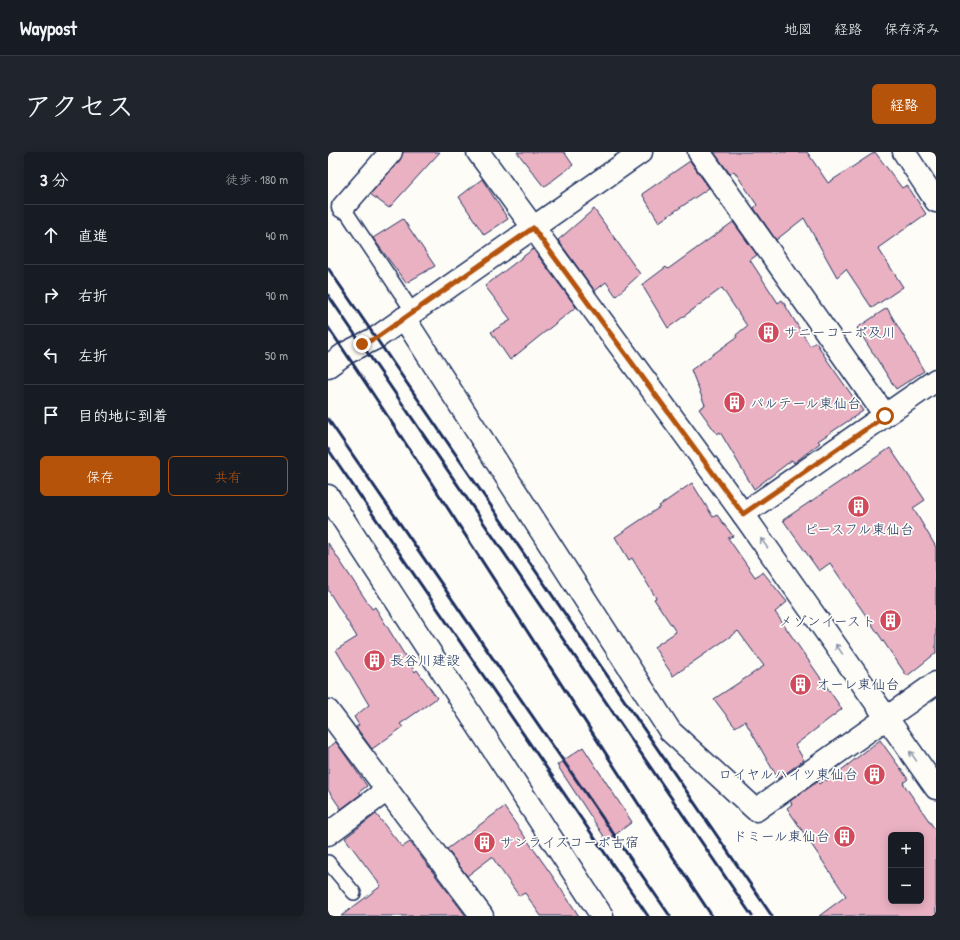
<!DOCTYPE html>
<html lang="ja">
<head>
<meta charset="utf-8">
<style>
	body { margin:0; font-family:"Patrick Hand","Klee One",sans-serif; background:#20242c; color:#f1f3f6 }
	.controls { position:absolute; right:12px; bottom:12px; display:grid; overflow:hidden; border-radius:6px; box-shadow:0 2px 10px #0003 }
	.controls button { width:36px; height:36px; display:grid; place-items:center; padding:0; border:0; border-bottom:1px solid #363941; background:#171b24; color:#f1f3f6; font:20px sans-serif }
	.stop { position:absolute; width:12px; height:12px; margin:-9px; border:3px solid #b45309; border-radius:50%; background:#fff }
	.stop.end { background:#b45309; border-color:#fff; box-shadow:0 1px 4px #0008 }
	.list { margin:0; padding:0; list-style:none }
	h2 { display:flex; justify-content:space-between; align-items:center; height:52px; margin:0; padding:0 16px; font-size:17px }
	h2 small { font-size:13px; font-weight:400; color:#9ea1a6 }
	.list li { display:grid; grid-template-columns:26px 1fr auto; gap:12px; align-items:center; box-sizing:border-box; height:60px; padding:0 16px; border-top:1px solid #363941 }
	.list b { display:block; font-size:15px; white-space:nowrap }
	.list em { font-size:13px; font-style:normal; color:#9ea1a6 }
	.actions { display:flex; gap:8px; padding:12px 16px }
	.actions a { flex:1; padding:9px 0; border:1px solid #b45309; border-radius:6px; text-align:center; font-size:14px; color:#b45309 }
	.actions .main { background:#b45309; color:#fff }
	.icon { flex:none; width:22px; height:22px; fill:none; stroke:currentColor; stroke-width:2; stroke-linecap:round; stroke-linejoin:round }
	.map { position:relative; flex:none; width:608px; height:764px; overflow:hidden; border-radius:6px }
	header { display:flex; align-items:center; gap:24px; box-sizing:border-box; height:56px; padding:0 20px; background:#171b24; border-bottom:1px solid #363941 }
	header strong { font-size:19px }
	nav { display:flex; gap:22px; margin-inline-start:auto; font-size:14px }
	.intro { display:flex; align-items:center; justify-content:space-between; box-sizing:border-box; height:96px; padding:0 24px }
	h1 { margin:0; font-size:28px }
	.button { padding:10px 18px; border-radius:6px; background:#b45309; color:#fff; font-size:14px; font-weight:700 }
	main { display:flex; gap:24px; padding:0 24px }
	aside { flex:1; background:#171b24; border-radius:6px; box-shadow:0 2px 10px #0003 }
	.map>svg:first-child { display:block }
</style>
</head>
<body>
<header>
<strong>Waypost</strong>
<nav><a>地図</a><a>経路</a><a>保存済み</a></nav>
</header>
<div class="intro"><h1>アクセス</h1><a class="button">経路</a></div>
<main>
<aside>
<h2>3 分<small>徒歩 · 180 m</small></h2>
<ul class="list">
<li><svg class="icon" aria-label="ahead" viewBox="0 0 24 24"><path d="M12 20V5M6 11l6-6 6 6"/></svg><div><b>直進</b></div><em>40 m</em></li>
<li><svg class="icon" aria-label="right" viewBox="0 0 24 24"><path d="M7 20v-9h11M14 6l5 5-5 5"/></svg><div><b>右折</b></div><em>90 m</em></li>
<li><svg class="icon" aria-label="left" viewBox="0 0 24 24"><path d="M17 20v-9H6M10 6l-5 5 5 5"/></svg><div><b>左折</b></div><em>50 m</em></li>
<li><svg class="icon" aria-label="arrive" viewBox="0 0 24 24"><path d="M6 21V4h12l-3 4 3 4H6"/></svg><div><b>目的地に到着</b></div></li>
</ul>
<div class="actions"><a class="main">保存</a><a>共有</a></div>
</aside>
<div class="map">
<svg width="608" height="764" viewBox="0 0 608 764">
	<rect width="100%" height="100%" fill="#fdfcf7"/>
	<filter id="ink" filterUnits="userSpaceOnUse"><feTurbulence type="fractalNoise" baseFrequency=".025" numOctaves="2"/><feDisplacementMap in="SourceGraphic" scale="8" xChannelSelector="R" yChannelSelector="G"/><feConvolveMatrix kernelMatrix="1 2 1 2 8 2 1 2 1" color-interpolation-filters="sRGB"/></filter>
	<g filter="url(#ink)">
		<g fill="#eab1c2" stroke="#1b2f5e" fill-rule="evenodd">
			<polygon points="75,0 112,0 61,56 42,42 72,8"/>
			<polygon points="189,0 236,0 245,13 216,35"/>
			<polygon points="386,0 479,0 500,31 547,0 574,36 579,33 598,62 550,96 575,135 544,156 518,117 509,125 476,66 448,88 426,56 429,53 406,19 402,22"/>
			<polygon points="362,9 381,36 331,70 314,42"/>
			<polygon points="154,27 180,67 156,83 131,45"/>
			<polygon points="266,57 312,122 288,144 278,130 267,139 230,88"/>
			<polygon points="75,67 107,114 78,131 45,86"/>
			<polygon points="405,70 429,103 422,108 450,151 454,148 482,194 488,190 499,208 535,259 490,289 492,291 466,311 464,308 426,337 392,280 389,282 371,257 377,253 363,218 409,185 408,183 419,174 394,136 340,176 314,133 338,115 340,117"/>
			<polygon points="205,97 248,155 182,208 163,180 183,168 157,134"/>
			<polygon points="559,156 596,219 568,237 529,176"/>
			<polygon points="562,296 597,348 585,356 608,395 608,501 579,524 502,411 491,419 455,368"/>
			<polygon points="364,331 385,365 389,363 405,384 400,386 427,425 435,420 459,450 447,460 514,557 467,593 476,608 450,627 417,569 407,575 386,547 436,514 410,479 345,524 326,495 348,480 326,447 328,446 304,406 301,408 287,385 332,355 331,354"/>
			<polygon points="0,391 44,457 47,455 87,520 89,518 109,546 72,572 75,575 44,597 28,575 31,573 26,565 41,553 8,498 29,485 0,438"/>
			<path d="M552,588L580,627L575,631L608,679V764H491L518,744L459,656L464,652L462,649L489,630L491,632L498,627L499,629ZM563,683H593V749H563Z"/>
			<polygon points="8,590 39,634 31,640 33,642 13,657 0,638 0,596"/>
			<polygon points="255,595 304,670 279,689 229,613"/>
			<polygon points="176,655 223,722 251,764 213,764 197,741 191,744 164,705 139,724 119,697"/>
			<polygon points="48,662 74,695 82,690 138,764 13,764 53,734 17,686"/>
		</g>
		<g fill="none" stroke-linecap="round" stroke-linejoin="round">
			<defs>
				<g id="service">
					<polyline points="15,55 85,160"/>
					<polyline points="0,710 26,741"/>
				</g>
				<g id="minor">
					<polyline points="150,0 415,362 608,636"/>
					<polyline points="371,0 557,263"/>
					<polyline points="576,0 608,49"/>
					<polyline points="15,55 63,0"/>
					<polyline points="76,166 342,579 428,658 608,531"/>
					<polyline points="0,344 274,764"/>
					<polyline points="415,362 608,228"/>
					<polyline points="0,559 154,764"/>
					<polyline points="0,682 59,638"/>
				</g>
				<polyline id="tertiary" points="0,214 18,201 48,186 313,0"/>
			</defs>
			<use href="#service" stroke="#1b2f5e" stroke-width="16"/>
			<use href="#minor" stroke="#1b2f5e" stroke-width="25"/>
			<use href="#tertiary" stroke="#1b2f5e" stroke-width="25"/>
			<use href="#service" stroke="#fdfcf7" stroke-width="13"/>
			<use href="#minor" stroke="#fdfcf7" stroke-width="22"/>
			<use href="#tertiary" stroke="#fdfcf7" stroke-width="22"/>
			<g stroke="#1b2f5e" stroke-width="3">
				<polyline points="0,116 444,764"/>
				<polyline points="0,143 424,764"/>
				<path d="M0,175C132,369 254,569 384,764"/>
				<polyline points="0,267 342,764"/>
				<polyline points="0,297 320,764"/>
			</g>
		</g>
		<defs><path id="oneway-shaft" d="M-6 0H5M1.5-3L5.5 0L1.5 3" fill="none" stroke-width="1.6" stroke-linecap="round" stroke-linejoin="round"/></defs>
		<g stroke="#8c96aa">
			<use href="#oneway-shaft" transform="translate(436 391) rotate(-125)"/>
			<use href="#oneway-shaft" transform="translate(511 497) rotate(-125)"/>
			<use href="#oneway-shaft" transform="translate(585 604) rotate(-125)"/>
		</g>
	</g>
	<g fill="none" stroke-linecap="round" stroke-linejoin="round" filter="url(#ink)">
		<polyline stroke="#b45309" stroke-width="5" points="34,192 48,186 205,76 415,362 557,264"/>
	</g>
	<defs>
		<symbol id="building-disc" viewBox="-11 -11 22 22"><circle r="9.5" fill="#d1495b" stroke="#fdfcf7"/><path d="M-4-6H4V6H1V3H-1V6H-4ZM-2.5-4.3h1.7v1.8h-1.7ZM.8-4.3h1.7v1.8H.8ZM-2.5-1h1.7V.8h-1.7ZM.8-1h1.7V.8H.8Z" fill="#fff"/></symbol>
	</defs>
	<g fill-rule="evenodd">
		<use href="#building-disc" x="428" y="168" width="25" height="25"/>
		<use href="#building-disc" x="394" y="238" width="25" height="25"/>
		<use href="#building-disc" x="518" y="342" width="25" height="25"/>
		<use href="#building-disc" x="550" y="456" width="25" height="25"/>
		<use href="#building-disc" x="34" y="496" width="25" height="25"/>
		<use href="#building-disc" x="460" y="520" width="25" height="25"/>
		<use href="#building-disc" x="534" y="610" width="25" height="25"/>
		<use href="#building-disc" x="504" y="672" width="25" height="25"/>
		<use href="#building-disc" x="144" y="678" width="25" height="25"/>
	</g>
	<g text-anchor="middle" stroke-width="3.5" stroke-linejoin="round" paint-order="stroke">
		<g font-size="14" fill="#1b2f5e" stroke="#fdfcf7" text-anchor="start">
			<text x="456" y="185">サニーコーポ及川</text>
			<text x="422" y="256">パルテール東仙台</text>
			<text x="531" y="382" text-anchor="middle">ピースフル東仙台</text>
			<text x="548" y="474" text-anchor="end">メゾンイースト</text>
			<text x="62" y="513">長谷川建設</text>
			<text x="488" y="537">オーレ東仙台</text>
			<text x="530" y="627" text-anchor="end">ロイヤルハイツ東仙台</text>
			<text x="502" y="689" text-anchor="end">ドミール東仙台</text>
			<text x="172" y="695">サンライズコーポ古宿</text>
		</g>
	</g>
</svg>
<div class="controls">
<button>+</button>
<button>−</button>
</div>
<div class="stop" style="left:557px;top:264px"></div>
<div class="stop end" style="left:34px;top:192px"></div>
</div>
</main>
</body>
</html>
